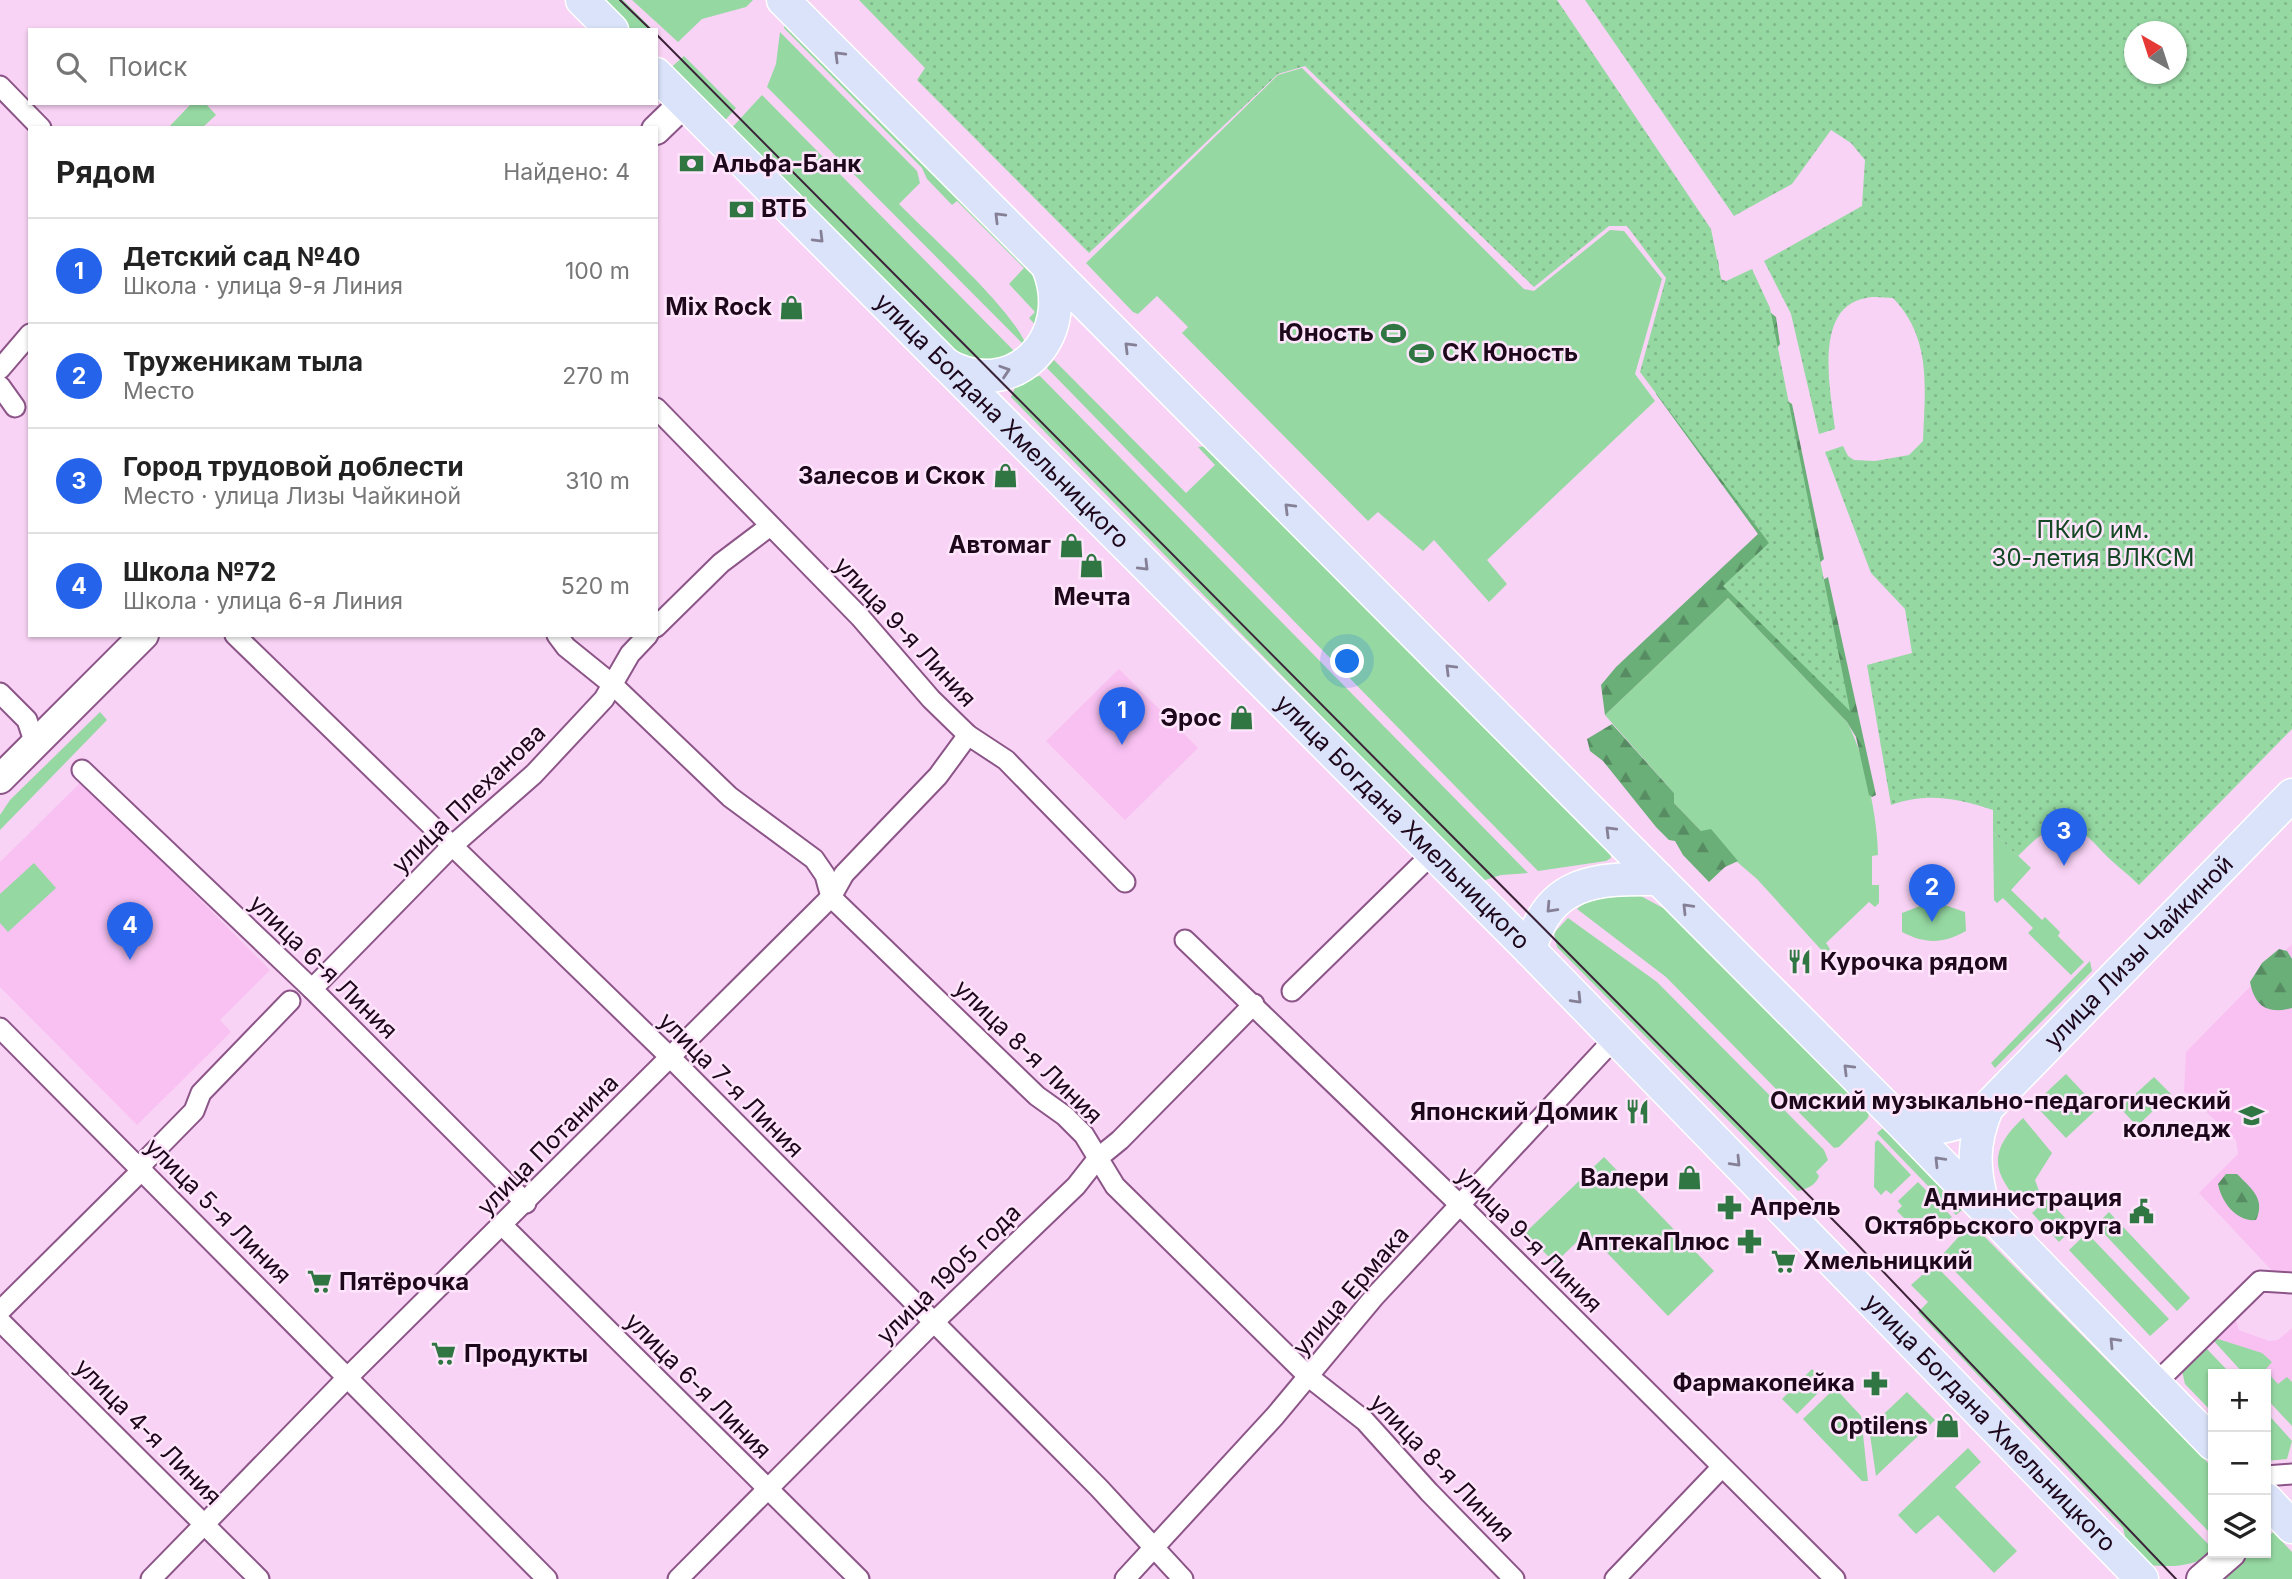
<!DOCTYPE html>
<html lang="ru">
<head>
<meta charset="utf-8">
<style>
	body { margin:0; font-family:Inter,sans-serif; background:#f2f2f2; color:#222 }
	.controls { position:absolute; right:21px; bottom:21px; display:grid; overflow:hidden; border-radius:0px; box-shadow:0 2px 5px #0004 }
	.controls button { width:63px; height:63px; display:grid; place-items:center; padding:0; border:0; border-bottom:2px solid #e0e0e0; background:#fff; color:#222; font:35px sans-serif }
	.compass { position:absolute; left:2124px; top:21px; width:63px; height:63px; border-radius:50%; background:#fff; box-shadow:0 2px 5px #0004; rotate:321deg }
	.you { position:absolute; left:1348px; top:662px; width:24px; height:24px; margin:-18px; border:5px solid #fff; border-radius:50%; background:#1a73e8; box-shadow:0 0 0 10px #1a73e833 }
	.badge { display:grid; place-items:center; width:46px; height:46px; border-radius:50%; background:#2563eb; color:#fff; font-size:23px; font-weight:700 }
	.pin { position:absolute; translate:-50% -58px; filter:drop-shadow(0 2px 4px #0008) }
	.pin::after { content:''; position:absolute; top:37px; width:24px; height:21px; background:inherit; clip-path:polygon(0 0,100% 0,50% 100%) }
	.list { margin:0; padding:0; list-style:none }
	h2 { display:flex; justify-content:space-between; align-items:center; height:91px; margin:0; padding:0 28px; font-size:30px }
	h2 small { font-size:23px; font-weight:400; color:#767676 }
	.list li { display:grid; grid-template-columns:46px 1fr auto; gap:21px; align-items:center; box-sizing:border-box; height:105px; padding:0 28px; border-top:2px solid #e0e0e0 }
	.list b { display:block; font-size:26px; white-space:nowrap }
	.list p { margin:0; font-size:23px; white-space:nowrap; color:#767676 }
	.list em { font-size:23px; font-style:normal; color:#767676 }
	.icon { flex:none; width:38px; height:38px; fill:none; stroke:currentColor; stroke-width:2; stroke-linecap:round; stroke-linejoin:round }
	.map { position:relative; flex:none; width:2292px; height:1579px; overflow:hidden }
	.search { position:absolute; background:#fff; box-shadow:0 2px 5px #0004; left:28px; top:28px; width:630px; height:77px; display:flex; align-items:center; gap:18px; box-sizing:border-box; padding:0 24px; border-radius:0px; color:#767676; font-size:26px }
	.panel { position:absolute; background:#fff; box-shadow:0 2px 5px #0004; left:28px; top:126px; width:630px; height:511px; border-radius:0px }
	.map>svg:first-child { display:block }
</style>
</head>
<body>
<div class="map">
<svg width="2292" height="1579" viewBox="0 0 2292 1579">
	<defs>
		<pattern id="forest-firs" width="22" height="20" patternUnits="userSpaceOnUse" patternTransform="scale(1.75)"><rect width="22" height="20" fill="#6aaf78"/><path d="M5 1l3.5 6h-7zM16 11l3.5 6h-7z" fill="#578c62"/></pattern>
		<pattern id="park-dots" width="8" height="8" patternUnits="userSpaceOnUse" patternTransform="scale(1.75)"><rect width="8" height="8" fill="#95d8a2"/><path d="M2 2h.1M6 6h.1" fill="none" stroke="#80b88b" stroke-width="1.8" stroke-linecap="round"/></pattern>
	</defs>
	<rect width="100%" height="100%" fill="#f9d3f5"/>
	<g fill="#f8c1f2">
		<polygon points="1119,669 1198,748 1125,820 1046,741"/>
		<polygon points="82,781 270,970 220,1020 231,1032 137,1125 0,987 0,862"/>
		<polygon points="2292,944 2292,1276 2276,1275 2199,1193 2238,1154 2236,1140 2184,1091 2186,1052"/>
		<polygon points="2236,1320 2239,1330 2269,1341 2278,1340 2292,1328 2292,1426 2266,1398 2266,1374 2244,1374 2213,1340"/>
	</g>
	<g fill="#95d8a2">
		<polygon points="594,0 623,0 653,30 624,30"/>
		<polygon points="632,0 753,0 746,7 702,19 678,42"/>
		<polygon points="785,22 1033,271 1040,283 1041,331 1029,318 1035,312 1009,284 1024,268 957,201 952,205 927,179 922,168 784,28"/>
		<path d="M780,32L917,171L920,183L899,204C928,234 1018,314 1027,348L767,87L776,64Z"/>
		<polygon points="684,56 736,108 721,125 667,71"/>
		<polygon points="1302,68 1524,289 1534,291 1610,230 1624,231 1662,279 1635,374 1655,401 1487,560 1507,584 1489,602 1434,540 1423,551 1378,512 1368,521 1182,333 1188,327 1157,296 1138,314 1133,312 1086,263 1278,75"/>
		<polygon points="762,95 1021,358 965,366 727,133"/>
		<polygon points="192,103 205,103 216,115 202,128 168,128"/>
		<polygon points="1054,360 1186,493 1215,465 1198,447 1208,446 1610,849 1611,858 1606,861 1538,871 1047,368"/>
		<polygon points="1040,376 1528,873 1501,875 1482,881 1011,397 1018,380"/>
		<path d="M1728,598L1847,722C1865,755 1878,821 1878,855L1872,856V885H1879V903L1875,907L1869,902L1826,943L1830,949L1825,954L1757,879L1701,831L1674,803V793L1605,715Z"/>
		<polygon points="100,712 107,720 0,830 0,815 10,800"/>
		<polygon points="1993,832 2031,868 2011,890 2042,920 2045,917 2060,932 2058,936 2084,962 2071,975 2028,933 2033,928 2003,898 1997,903 1994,900"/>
		<polygon points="34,863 56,888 8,932 0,923 0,894"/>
		<path d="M1637,894L1665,909L1869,1113L1868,1118L1839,1147L1834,1148L1666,977L1577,909C1594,895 1616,895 1637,894Z"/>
		<path d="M1933,901L1965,912L1966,931C1943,944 1925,944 1902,932V913Z"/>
		<path d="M1568,918L1657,982L1824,1150L1828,1160L1816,1172L1819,1176C1816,1185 1807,1189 1798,1191L1557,947L1554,933Z"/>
		<polygon points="2090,961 2092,971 1995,1068 1991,1063"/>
		<polygon points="2066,1074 2098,1108 2066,1138 2034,1104"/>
		<polygon points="2154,1077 2171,1094 2137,1126 2120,1108"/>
		<path d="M2023,1118L2052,1153L2035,1180L2039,1191L2023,1206C1991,1172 1988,1151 2023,1118Z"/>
		<polygon points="1883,1128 1962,1210 1956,1215 1877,1133"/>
		<polygon points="1878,1140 1911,1175 1891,1194 1886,1190 1881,1195 1874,1187 1875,1142"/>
		<polygon points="1604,1157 1714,1271 1668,1316 1587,1232 1555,1263 1525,1233"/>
		<polygon points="1918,1182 1952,1217 1949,1219 1904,1218 1897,1211 1902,1206 1898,1201"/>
		<polygon points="2047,1199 2074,1227 2059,1242 2032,1213"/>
		<polygon points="2109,1212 2190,1298 2177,1311 2096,1225"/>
		<polygon points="1971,1223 2213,1468 2213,1536 1944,1260 1944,1253"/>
		<polygon points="2087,1233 2169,1319 2150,1336 2069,1250"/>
		<path d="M1930,1268H1938L2210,1546L2212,1552C2194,1568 2170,1567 2147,1565L2127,1545L2123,1528L1918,1312L1928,1302L1911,1285Z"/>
		<polygon points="2218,1339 2262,1353 2272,1362 2265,1370 2278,1384 2287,1377 2292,1382 2292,1426 2266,1398 2266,1374 2244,1374 2213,1340"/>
		<polygon points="2205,1347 2231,1374 2213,1374 2213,1413 2185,1384 2182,1371"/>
		<polygon points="1812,1369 1825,1382 1825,1386 1797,1414 1782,1399"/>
		<polygon points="1835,1388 1861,1416 1868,1481 1862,1481 1803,1419"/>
		<polygon points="1907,1392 1935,1420 1876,1476 1869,1428"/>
		<polygon points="2266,1412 2292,1441 2287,1459 2266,1461"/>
		<polygon points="1968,1448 1981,1462 1955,1487 2017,1551 1994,1573 1938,1515 1916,1534 1898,1515"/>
		<polygon points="2273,1532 2292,1552 2292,1579 2224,1579 2251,1553 2266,1553 2266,1539"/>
	</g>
	<g fill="url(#forest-firs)">
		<polygon points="1690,246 1718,260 1720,279 1735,284 1776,317 1780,344 1771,357 1773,391 1792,404 1824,559 1803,577 1812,586 1828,577 1876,795 1872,797 1869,795 1856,737 1847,722 1728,598 1605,715 1601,685 1616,667 1758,534 1656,394 1654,369"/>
		<polygon points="1612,724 1674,793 1674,803 1701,831 1711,829 1738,861 1725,867 1709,882 1683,855 1675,841 1669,840 1656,827 1603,761 1590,751 1587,739"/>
		<path d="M2279,949L2287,951L2292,959V1008C2269,1014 2255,1008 2250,982L2262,963Z"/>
		<path d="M2226,1174H2237C2251,1188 2266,1199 2256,1220C2236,1222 2221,1201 2218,1184Z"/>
	</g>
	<g fill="url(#park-dots)" fill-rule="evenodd">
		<polygon points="859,0 1557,0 1711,229 1722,283 1752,269 1770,308 1850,711 1723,586 1769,543 1640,372 1666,278 1627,226 1609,226 1534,287 1305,66 1278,74 1089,253 917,80 925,68"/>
		<path d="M1585,0H2292V729L2139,885C2126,872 2110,861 2098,847C2067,812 2046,827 2018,856L1993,832V810C1958,798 1926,792 1891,805L1867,665L1912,653L1905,609L1871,573L1825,452L1843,446L1848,456L1854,460L1875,461L1909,455L1923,441C1925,387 1932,339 1893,298C1885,298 1874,296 1866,298C1812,307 1831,393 1835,429L1819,434L1791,314L1764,261L1862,206L1865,160L1851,143L1831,130L1792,184L1734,216ZM2134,32H2176V74H2134Z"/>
	</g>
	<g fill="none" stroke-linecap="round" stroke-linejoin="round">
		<defs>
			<g id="minor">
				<polyline points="0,86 41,128"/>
				<polyline points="0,369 30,334"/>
				<polyline points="0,386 15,407"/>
				<polyline points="656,408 860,617 931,699 968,735 1006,760 1125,882"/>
				<polyline points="656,627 721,563 770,526"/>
				<polyline points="235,635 670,1057 1099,1488 1183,1579"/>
				<polyline points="557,635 566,647 613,685 730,797 814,859 825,875 831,897 1037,1096 1065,1116 1084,1135 1115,1186 1309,1377 1365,1421 1429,1492 1514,1579"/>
				<polyline points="0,693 27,720 35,744"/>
				<polyline points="82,770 312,989 526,1203"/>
				<polyline points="1185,940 1460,1205 1835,1579"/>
				<polyline points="312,989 452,846 534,774 604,699 630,654 648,635"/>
				<polyline points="1292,991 1433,853"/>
				<polyline points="0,1028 547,1579"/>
				<polyline points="503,1226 859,1579"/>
				<polyline points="0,1311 142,1170 144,1162 194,1111 201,1093 290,1001"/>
				<polyline points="0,1321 259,1579"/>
				<polyline points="2155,1384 2260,1281 2292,1283"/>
				<polyline points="2266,1476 2292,1474"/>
				<polyline points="151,1579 346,1379 831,897 844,874 938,776 968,735"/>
				<polyline points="678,1579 933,1323 1076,1186 1098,1158 1120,1140 1254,1004"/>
				<polyline points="1125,1579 1275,1416 1375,1296 1615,1038"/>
				<polyline points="1615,1579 1722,1467"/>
			</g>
			<g id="secondary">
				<polyline points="656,130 685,102"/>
				<polyline points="0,779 144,635"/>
				<polyline points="2201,1579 2231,1553"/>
			</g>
			<g id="primary">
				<polyline points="582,0 612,30"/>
				<polyline points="783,0 1896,1117 2213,1444"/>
				<path id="s1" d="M656,74L1530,950L2142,1579"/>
				<path d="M945,364C1013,404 1077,337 1048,267"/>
				<path d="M1530,950C1548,880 1596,878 1659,879"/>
				<path id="s2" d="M1897,1118C1936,1134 1952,1128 1987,1108L2292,795"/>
				<path d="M1983,1205C1973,1169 1972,1144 1987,1108"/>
				<polyline points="2266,1499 2292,1527"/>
			</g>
		</defs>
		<use href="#minor" stroke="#8c5588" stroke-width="23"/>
		<use href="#secondary" stroke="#8c5588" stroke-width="32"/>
		<use href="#primary" stroke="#fff" stroke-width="35"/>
		<use href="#minor" stroke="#fff" stroke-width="19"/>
		<use href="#secondary" stroke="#fff" stroke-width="28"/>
		<use href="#primary" stroke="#dbe3fa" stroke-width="32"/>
		<g stroke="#3b2238" stroke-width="2">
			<polyline points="620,0 651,30"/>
			<polyline points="656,34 1854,1241 2176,1579"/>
		</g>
	</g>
	<defs><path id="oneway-chevron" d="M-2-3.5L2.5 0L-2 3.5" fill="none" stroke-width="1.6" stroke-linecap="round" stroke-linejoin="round" transform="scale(1.75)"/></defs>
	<g stroke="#868096">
		<use href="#oneway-chevron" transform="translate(839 56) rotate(-135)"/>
		<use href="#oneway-chevron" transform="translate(999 217) rotate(-135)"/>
		<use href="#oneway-chevron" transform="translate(819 238) rotate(45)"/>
		<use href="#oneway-chevron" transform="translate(1129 347) rotate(-135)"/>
		<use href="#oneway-chevron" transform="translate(1005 371) rotate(-18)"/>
		<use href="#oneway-chevron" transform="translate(1289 508) rotate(-135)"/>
		<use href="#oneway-chevron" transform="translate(1144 566) rotate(45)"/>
		<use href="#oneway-chevron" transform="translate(1450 669) rotate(-135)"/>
		<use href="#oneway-chevron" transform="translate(1610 831) rotate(-135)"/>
		<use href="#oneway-chevron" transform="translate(1551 908) rotate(133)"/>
		<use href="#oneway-chevron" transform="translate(1687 908) rotate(-134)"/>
		<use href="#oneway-chevron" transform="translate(1577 999) rotate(46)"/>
		<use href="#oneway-chevron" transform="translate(1848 1069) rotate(-135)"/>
		<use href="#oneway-chevron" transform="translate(1939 1161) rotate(-134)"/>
		<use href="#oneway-chevron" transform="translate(1736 1162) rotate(46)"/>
		<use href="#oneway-chevron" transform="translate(2114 1342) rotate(-134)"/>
	</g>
	<defs>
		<symbol id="bank-bare" viewBox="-9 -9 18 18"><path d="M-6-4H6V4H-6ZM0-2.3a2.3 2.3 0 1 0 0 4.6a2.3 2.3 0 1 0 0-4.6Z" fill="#307642" stroke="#fee5fb" stroke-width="2.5" paint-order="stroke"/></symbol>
		<symbol id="shop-bare" viewBox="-9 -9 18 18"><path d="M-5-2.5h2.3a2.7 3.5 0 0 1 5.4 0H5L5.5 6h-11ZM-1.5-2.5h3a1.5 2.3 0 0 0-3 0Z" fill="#307642" stroke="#fee5fb" stroke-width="2.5" paint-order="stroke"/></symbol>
		<symbol id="stadium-bare" viewBox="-9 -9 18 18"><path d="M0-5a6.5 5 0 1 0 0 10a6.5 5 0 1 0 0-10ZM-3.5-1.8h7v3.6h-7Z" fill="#307642" stroke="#fee5fb" stroke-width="2.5" paint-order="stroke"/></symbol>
		<symbol id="restaurant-bare" viewBox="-9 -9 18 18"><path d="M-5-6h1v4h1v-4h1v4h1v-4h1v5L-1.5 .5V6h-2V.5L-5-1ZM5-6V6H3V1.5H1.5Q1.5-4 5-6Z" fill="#307642" stroke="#fee5fb" stroke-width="2.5" paint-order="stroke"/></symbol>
		<symbol id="university-bare" viewBox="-9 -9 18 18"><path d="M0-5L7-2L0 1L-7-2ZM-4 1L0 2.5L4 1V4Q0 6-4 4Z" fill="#307642" stroke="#fee5fb" stroke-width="2.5" paint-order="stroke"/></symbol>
		<symbol id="pharmacy-bare" viewBox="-9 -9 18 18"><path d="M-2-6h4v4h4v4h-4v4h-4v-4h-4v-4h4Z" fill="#307642" stroke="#fee5fb" stroke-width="2.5" paint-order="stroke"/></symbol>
		<symbol id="civic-bare" viewBox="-9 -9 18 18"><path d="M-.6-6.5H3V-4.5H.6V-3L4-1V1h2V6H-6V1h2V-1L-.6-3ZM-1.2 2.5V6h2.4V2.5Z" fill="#307642" stroke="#fee5fb" stroke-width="2.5" paint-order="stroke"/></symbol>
		<symbol id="supermarket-bare" viewBox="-9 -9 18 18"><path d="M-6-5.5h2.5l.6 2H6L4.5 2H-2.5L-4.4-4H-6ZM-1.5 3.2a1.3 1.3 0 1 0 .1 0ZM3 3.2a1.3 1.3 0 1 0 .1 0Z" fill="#307642" stroke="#fee5fb" stroke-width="2.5" paint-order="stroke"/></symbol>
	</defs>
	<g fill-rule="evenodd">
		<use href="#bank-bare" x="674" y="146" width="35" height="35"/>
		<use href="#bank-bare" x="724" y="192" width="35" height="35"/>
		<use href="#shop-bare" x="774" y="290" width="35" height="35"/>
		<use href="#stadium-bare" x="1376" y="316" width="35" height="35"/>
		<use href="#stadium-bare" x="1404" y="336" width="35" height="35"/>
		<use href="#shop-bare" x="988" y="458" width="35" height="35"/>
		<use href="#shop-bare" x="1054" y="528" width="35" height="35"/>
		<use href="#shop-bare" x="1074" y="548" width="35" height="35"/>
		<use href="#shop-bare" x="1224" y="700" width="35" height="35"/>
		<use href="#restaurant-bare" x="1782" y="944" width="35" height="35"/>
		<use href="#restaurant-bare" x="1620" y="1094" width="35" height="35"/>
		<use href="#university-bare" x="2234" y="1098" width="35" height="35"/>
		<use href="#shop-bare" x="1672" y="1160" width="35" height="35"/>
		<use href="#pharmacy-bare" x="1712" y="1190" width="35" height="35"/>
		<use href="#civic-bare" x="2124" y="1194" width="35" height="35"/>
		<use href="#pharmacy-bare" x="1732" y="1224" width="35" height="35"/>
		<use href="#supermarket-bare" x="1766" y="1244" width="35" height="35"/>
		<use href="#supermarket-bare" x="302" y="1264" width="35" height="35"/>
		<use href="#supermarket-bare" x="426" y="1336" width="35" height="35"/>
		<use href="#pharmacy-bare" x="1858" y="1366" width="35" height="35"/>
		<use href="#shop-bare" x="1930" y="1408" width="35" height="35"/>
	</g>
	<g text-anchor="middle" stroke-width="5" stroke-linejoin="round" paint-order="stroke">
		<g font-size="24" font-weight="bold" fill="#1d071b" stroke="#fee5fb" text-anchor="end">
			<text x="712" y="172" text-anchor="start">Альфа-Банк</text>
			<text x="761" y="217" text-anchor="start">ВТБ</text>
			<text x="772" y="315">Mix Rock</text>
			<text x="1374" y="341">Юность</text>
			<text x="1442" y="361" text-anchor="start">СК Юность</text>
			<text x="985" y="484">Залесов и Скок</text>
			<text x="1051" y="553">Автомаг</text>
			<text x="1092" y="605" text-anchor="middle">Мечта</text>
			<text x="1222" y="726">Эрос</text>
			<text x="1820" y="970" text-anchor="start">Курочка рядом</text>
			<text x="2231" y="1109">Омский музыкально-педагогический<tspan x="2231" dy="28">колледж</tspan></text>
			<text x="1618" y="1120">Японский Домик</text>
			<text x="1669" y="1186">Валери</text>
			<text x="2122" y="1206">Администрация<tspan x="2122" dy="28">Октябрьского округа</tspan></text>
			<text x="1750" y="1215" text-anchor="start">Апрель</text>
			<text x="1730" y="1250">АптекаПлюс</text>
			<text x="1803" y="1269" text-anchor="start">Хмельницкий</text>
			<text x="339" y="1290" text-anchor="start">Пятёрочка</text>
			<text x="464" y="1362" text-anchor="start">Продукты</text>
			<text x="1855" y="1391">Фармакопейка</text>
			<text x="1928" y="1434">Optilens</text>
		</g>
		<g font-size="24" fill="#1d071b" stroke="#fee5fb">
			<text dy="8" stroke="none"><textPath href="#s1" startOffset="490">улица Богдана Хмельницкого</textPath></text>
			<text transform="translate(905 632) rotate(47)" y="8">улица 9-я Линия</text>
			<text transform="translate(469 799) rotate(-44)" y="8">улица Плеханова</text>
			<text dy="8" stroke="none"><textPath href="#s1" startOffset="1057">улица Богдана Хмельницкого</textPath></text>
			<text dy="8" stroke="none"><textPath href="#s2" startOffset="313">улица Лизы Чайкиной</textPath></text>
			<text transform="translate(323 967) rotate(44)" y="8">улица 6-я Линия</text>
			<text transform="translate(1028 1052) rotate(44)" y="8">улица 8-я Линия</text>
			<text transform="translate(731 1085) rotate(45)" y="8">улица 7-я Линия</text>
			<text transform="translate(548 1145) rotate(-45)" y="8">улица Потанина</text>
			<text transform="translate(218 1211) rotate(45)" y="8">улица 5-я Линия</text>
			<text transform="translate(1529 1240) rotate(45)" y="8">улица 9-я Линия</text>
			<text transform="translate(949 1274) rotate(-44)" y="8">улица 1905 года</text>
			<text transform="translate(1351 1291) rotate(-49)" y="8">улица Ермака</text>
			<text transform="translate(698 1386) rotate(45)" y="8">улица 6-я Линия</text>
			<text dy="8" stroke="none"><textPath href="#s1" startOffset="1897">улица Богдана Хмельницкого</textPath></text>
			<text transform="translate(148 1432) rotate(45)" y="8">улица 4-я Линия</text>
			<text transform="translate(1442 1468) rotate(46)" y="8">улица 8-я Линия</text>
		</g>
		<g font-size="24" fill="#154824" stroke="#fee5fb">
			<text x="2093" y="538">ПКиО им.<tspan x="2093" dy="28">30-летия ВЛКСМ</tspan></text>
		</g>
	</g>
</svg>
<div class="controls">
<button>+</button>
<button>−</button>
<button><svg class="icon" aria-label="layers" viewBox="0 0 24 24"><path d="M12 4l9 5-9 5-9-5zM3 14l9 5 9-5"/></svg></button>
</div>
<svg class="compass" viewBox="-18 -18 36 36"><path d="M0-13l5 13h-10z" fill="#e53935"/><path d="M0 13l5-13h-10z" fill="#767676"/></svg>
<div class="you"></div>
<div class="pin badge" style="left:1122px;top:745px">1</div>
<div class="pin badge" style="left:1932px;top:922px">2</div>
<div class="pin badge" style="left:2064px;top:866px">3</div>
<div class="pin badge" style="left:130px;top:960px">4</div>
<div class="search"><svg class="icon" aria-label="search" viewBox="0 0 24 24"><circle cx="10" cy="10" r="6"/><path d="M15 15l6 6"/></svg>Поиск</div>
<section class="panel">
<h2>Рядом<small>Найдено: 4</small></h2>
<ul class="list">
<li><span class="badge">1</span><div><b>Детский сад №40</b><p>Школа · улица 9-я Линия</p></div><em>100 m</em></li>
<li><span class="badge">2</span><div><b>Труженикам тыла</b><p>Место</p></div><em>270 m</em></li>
<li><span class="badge">3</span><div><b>Город трудовой доблести</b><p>Место · улица Лизы Чайкиной</p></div><em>310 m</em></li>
<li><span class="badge">4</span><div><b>Школа №72</b><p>Школа · улица 6-я Линия</p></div><em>520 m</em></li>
</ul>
</section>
</div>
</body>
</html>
